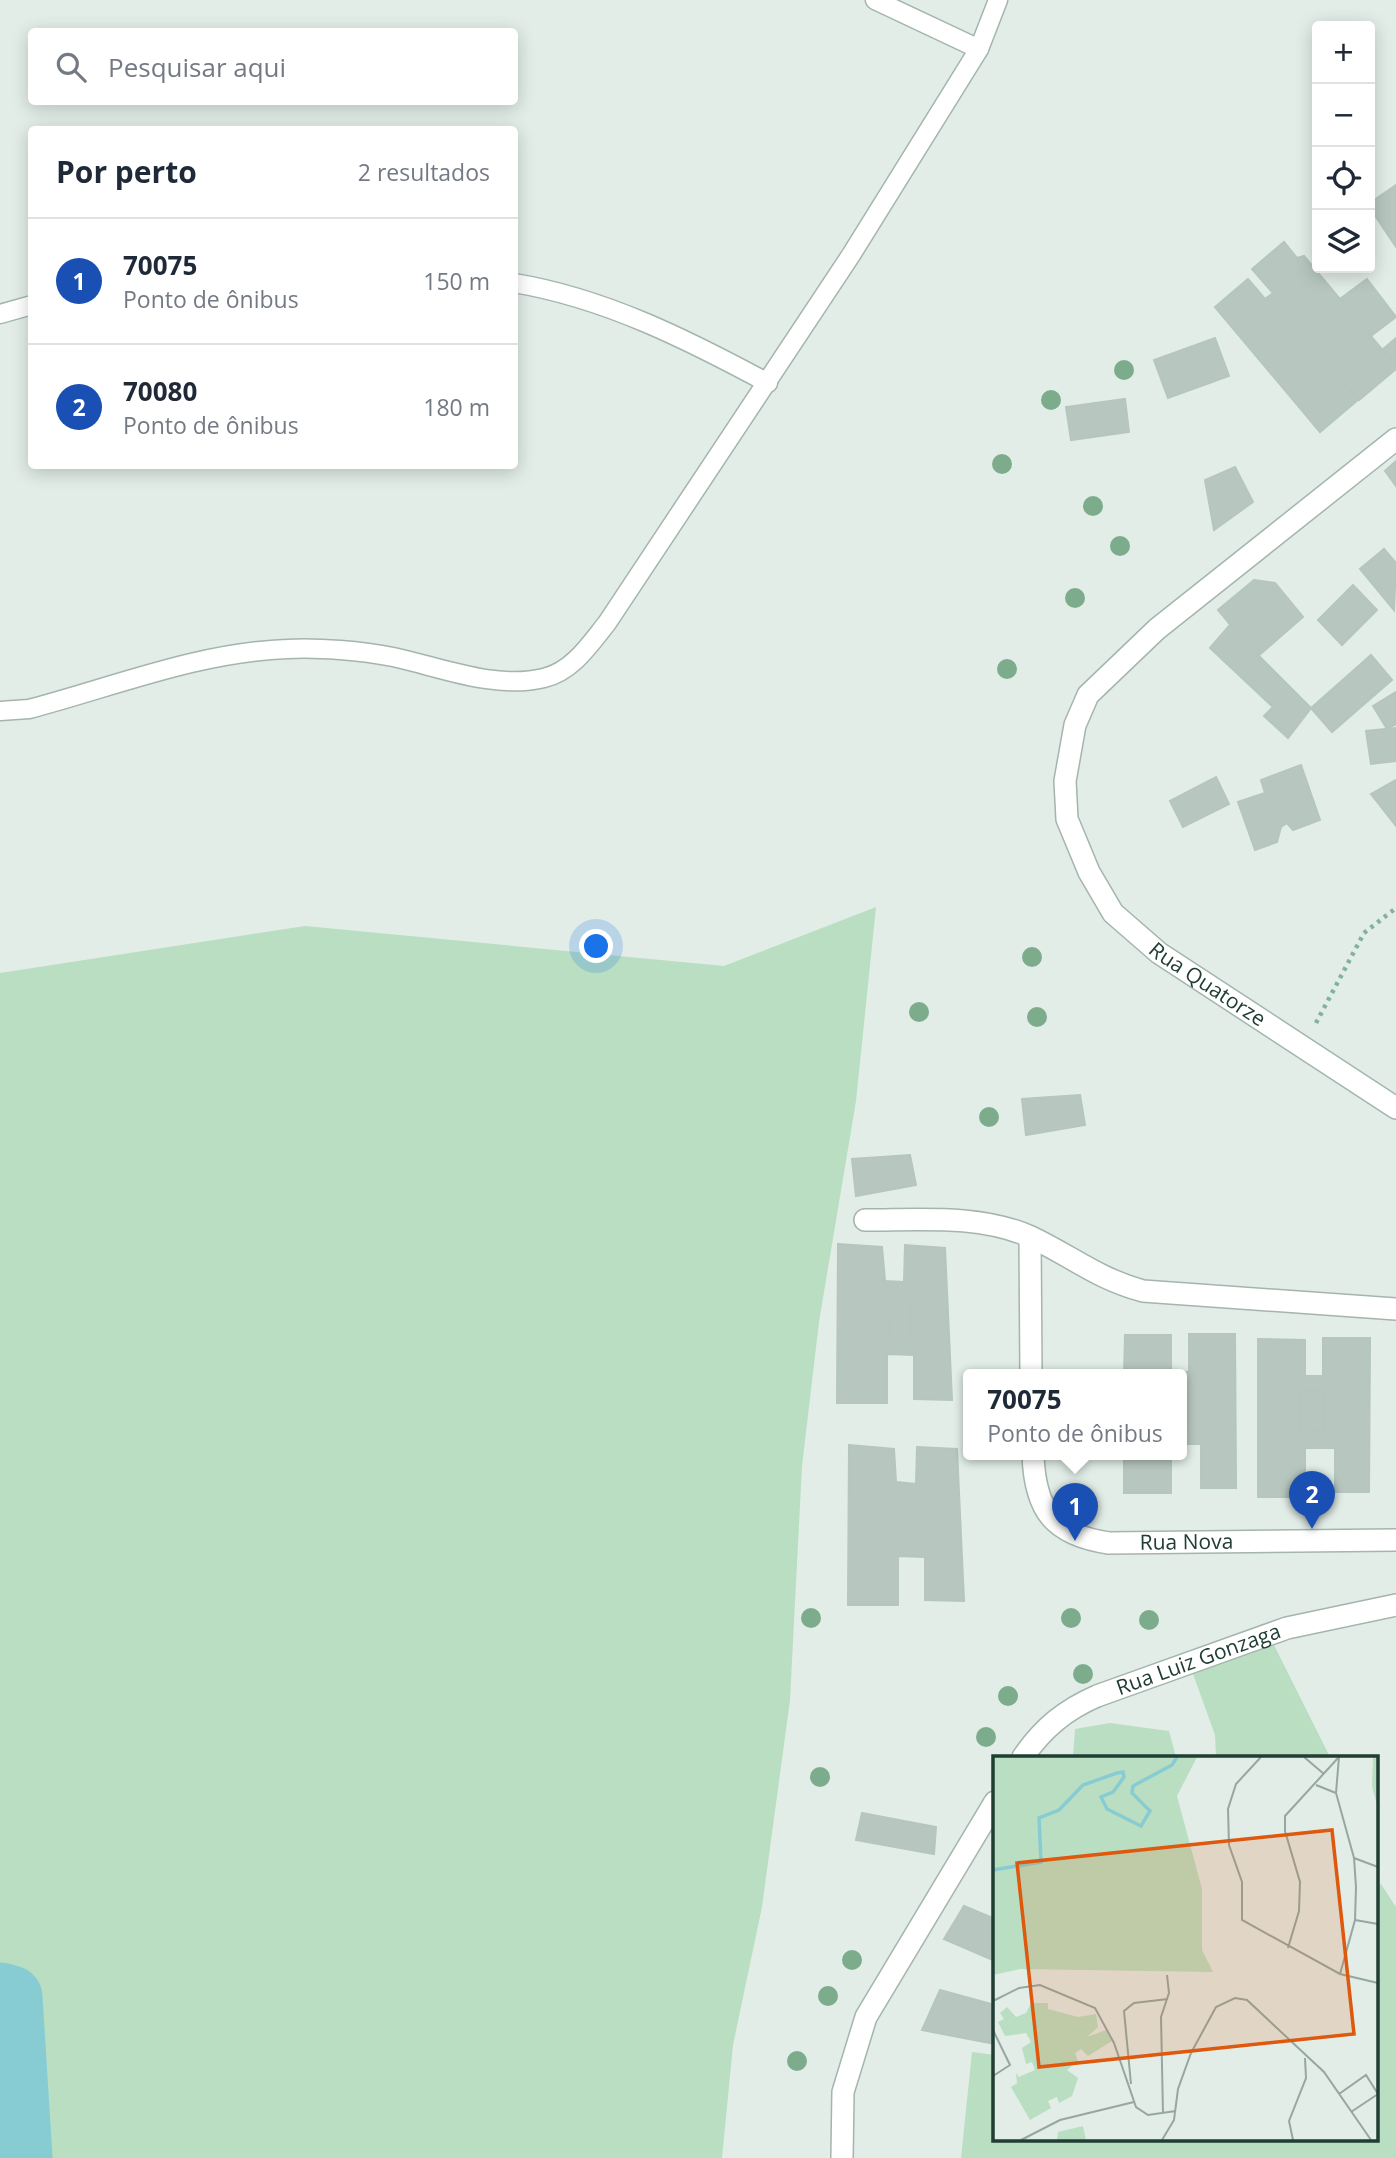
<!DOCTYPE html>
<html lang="pt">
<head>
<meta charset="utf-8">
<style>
	body { margin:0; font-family:"Open Sans",sans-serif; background:#f6f6f7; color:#1f2937 }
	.controls { position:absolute; right:21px; top:21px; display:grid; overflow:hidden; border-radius:7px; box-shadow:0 4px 18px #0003 }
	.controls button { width:63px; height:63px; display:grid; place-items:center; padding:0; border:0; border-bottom:2px solid #e0e1e3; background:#fff; color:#1f2937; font:35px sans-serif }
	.you { position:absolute; left:597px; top:947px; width:24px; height:24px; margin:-18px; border:5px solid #fff; border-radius:50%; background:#1a73e8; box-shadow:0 0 0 10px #1a73e833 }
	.badge { display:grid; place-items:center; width:46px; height:46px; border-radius:50%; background:#0f766e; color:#fff; font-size:23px; font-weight:700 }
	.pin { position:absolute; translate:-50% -58px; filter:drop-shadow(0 2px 4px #0008) }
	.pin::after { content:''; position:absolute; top:37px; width:24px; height:21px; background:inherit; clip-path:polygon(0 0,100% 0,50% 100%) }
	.popup { position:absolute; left:963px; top:1369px; width:224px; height:91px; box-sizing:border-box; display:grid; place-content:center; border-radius:7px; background:#fff; filter:drop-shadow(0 2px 5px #0005); font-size:23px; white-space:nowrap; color:#747a83 }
	.popup b { font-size:26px; color:#1f2937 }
	.popup::after { content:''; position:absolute; left:50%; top:100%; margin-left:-14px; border:14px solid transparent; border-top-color:#fff }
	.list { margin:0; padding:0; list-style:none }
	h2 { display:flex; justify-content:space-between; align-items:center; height:91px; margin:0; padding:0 28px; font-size:30px }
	h2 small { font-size:23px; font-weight:400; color:#747a83 }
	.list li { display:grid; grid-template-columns:46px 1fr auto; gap:21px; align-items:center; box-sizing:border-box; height:126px; padding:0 28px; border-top:2px solid #e0e1e3 }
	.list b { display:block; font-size:26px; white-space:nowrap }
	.list p { margin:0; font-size:23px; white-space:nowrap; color:#747a83 }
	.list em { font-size:23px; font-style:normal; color:#747a83 }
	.icon { flex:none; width:38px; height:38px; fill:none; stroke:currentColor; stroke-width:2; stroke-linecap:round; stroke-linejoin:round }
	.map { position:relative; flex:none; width:1396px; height:2158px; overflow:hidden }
	.search { position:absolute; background:#fff; box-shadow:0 4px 18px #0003; left:28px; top:28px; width:490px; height:77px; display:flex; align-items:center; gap:18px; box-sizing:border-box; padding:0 24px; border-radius:7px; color:#747a83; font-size:26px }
	.panel { position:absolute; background:#fff; box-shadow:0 4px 18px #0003; left:28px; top:126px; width:490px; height:343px; border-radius:7px }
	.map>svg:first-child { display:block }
</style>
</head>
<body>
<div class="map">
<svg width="1396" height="2158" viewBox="0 0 1396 2158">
	<rect width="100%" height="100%" fill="#e2ede7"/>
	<g fill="#badec2">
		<polygon points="876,907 856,1101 819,1322 802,1466 790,1700 762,1907 733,2045 722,2158 0,2158 0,973 305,926 724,966"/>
		<polygon points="1273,1643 1330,1757 1216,1757 1215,1735 1193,1674"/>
		<polygon points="1110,1723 1169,1731 1176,1757 1073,1757 1075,1729"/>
		<polygon points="1381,1884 1396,1907 1396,2158 961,2158 972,2052 995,2055 995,2139 1377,2139 1377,1886"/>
	</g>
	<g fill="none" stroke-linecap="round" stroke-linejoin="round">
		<polyline stroke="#88ccd3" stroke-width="63" points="0,1994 11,1997 21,2158"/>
	</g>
	<g fill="#b7c7c0" stroke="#b4c6be" stroke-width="2">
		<polygon points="1396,185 1396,247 1370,208 1370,203"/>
		<polygon points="1284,242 1297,258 1304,256 1396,366 1396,369 1359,400 1334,372 1358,400 1320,432 1215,307 1248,279 1265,299 1273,293 1252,269"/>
		<polygon points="1367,279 1396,317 1371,336 1340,299"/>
		<polygon points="1215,338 1229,376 1168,398 1154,360"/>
		<polygon points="1396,338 1396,364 1383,349"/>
		<polygon points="1125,399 1129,432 1071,440 1066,407"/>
		<polygon points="1396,461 1396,486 1385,471"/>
		<polygon points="1235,467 1253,502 1214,530 1205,480"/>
		<polygon points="1384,549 1396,563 1394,610 1360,569"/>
		<polygon points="1254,580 1275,583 1303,617 1257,657 1218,610"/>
		<polygon points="1353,585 1377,610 1342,645 1318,620"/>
		<polygon points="1229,626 1311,708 1288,738 1264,716 1273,707 1210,648"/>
		<polygon points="1371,655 1392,680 1332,732 1311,708"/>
		<polygon points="1396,692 1396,724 1387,729 1373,706"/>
		<polygon points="1396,728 1396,761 1371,764 1366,731"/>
		<polygon points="1301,765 1320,820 1293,830 1287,823 1281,827 1277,842 1255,850 1238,802 1265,793 1261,780"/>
		<polygon points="1216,777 1229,804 1183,827 1170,801"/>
		<polygon points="1396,780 1396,826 1371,794"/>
		<polygon points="1080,1095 1085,1125 1026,1135 1022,1099"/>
		<polygon points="910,1155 916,1185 856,1196 852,1159"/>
		<polygon points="838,1244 882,1247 885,1281 904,1282 905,1245 945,1248 952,1400 914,1399 914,1355 887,1354 887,1403 837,1403"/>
		<polygon points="888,1300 911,1301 911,1341 889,1342"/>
		<polygon points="1189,1334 1235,1334 1236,1488 1201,1488 1201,1444 1182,1444 1182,1375 1124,1375 1125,1335 1171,1335 1171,1372 1189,1372"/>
		<polygon points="1323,1338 1370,1338 1369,1492 1335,1492 1335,1448 1305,1448 1305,1497 1258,1497 1258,1339 1305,1340 1305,1376 1323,1376"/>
		<rect x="1182" y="1388" width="6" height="40"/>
		<polygon points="1301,1391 1323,1391 1324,1431 1300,1432"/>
		<polygon points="849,1445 894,1449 896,1482 916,1484 917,1447 957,1449 964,1601 925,1600 925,1557 898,1556 898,1605 848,1605"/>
		<rect x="1124" y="1455" width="47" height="38"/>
		<polygon points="862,1813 936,1827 934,1854 856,1840"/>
		<polygon points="964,1906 995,1919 995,1961 944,1939"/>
		<polygon points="940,1990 995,2005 995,2044 922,2030"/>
	</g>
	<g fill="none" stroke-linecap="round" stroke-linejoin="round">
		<defs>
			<g id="service">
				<polyline points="875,0 979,49"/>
				<path d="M514,283C605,298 688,340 768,383"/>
				<polyline points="0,314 32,305"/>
				<path d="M0,711L29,709C113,687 199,652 287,649C317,647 363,651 393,657C440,667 495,690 544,678C573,671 590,644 607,623L851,255L979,49L998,0"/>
			</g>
			<g id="minor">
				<path d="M865,1220C919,1220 980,1214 1031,1237C1073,1257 1096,1278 1143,1291L1396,1309"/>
				<polyline points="1030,1237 1031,1375"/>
				<path id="s1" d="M1033,1455C1035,1511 1054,1535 1109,1543L1396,1540"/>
				<path id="s2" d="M1023,1757C1043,1728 1065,1710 1097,1696L1287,1628L1396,1605"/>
				<polyline points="842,2158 843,2092 866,2017 995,1802"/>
			</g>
			<g id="tertiary">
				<path id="s3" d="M1396,439L1157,629L1088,695L1075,725L1065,781L1067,819L1089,872L1113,913L1159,953L1396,1108"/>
			</g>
		</defs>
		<use href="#service" stroke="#a4b5ae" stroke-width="21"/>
		<use href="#minor" stroke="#a4b5ae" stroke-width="24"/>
		<use href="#tertiary" stroke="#a4b5ae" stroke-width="24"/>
		<polyline stroke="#81b1a0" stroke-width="4.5" stroke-dasharray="3.5 5" stroke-linecap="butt" points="1316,1023 1364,933 1396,908"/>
		<use href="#service" stroke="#fff" stroke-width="18"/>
		<use href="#minor" stroke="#fff" stroke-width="21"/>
		<use href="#tertiary" stroke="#fff" stroke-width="21"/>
	</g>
	<g fill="#7dac8d">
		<circle cx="1124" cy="370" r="10"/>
		<circle cx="1051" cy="400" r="10"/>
		<circle cx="1002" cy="464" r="10"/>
		<circle cx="1093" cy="506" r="10"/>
		<circle cx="1120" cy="546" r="10"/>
		<circle cx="1075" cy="598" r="10"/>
		<circle cx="1007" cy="669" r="10"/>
		<circle cx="1032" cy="957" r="10"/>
		<circle cx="919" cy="1012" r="10"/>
		<circle cx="1037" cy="1017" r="10"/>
		<circle cx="989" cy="1117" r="10"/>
		<circle cx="811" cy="1618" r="10"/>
		<circle cx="1071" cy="1618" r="10"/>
		<circle cx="1149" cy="1620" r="10"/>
		<circle cx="1083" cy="1674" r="10"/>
		<circle cx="1008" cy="1696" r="10"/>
		<circle cx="986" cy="1737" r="10"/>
		<circle cx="820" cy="1777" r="10"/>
		<circle cx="852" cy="1960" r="10"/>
		<circle cx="828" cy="1996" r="10"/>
		<circle cx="797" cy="2061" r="10"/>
	</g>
	<g text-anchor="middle" stroke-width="6" stroke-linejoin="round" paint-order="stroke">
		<g font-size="21" fill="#213e35" stroke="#f2f9f5">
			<text dy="7" stroke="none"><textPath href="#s3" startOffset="752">Rua Quatorze</textPath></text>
			<text dy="7" stroke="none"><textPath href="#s1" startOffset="208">Rua Nova</textPath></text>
			<text dy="7" stroke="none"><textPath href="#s2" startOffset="205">Rua Luiz Gonzaga</textPath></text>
		</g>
	</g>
	<g transform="translate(993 1756)">
		<rect width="385" height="385" fill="#e2ede7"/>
		<path d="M0,1H204L184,40L209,133V194L220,216L27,213L0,219ZM380,1H385V53L379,30ZM38,247H55V253L85,261L103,258L105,271L94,281L113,274L119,285L95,300L88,293L82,297L85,305L74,314L85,322L79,340L66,347L64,341L55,345L58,352L37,364L18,331L24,327L23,317L26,321L42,314L39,306L33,308L29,292L38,286L33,277L12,280L5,266L11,263L7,257L14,251L23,261L33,257ZM90,370L93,384H64L65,376Z" fill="#badec2"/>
		<path fill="none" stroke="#88ccd3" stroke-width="3.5" d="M0,114L48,106L46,62L66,54L90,29L124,17L130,16L131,21L120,36L108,41L114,53L148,70L157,55L139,37L140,30L179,9L184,1"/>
		<path fill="none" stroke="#95a7a0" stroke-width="2" d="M268,1L243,28L235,53L236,89L249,126V164L347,218L385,227M311,1L331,18M346,1L343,37L361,102L363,131L362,164L347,218M323,29L343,37M361,102L385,111M362,164L385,168M295,192L306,155L307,126L292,75V60L345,2M0,245L26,232L47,229L102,252L121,287L143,351L155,359L183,355M0,274L17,309L0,320M138,328L131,255L141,247L175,243M346,338L373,319L385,338M358,356L385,338M170,357L168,261L176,237L174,219M28,384L67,364L141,346M169,384L181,364L185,333L198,297L223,251L242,242L254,244L331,316L378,384M300,384L296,365L313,322L312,302"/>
		<path fill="#de580e" fill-opacity="0.15" stroke="#de580e" stroke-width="3.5" d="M339,74L361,278L46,311L24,107Z"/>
		<rect width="385" height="385" fill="none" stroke="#213e35" stroke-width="3.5"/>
	</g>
</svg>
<div class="controls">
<button>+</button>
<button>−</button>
<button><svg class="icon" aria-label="locate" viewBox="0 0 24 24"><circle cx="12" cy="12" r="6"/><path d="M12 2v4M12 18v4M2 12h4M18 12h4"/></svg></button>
<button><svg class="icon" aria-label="layers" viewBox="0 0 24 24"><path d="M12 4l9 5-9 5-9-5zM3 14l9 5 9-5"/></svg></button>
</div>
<div class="you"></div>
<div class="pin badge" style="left:1075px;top:1541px;background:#1a4fb4">1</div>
<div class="popup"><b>70075</b>Ponto de ônibus</div>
<div class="pin badge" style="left:1312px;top:1529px;background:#1a4fb4">2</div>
<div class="search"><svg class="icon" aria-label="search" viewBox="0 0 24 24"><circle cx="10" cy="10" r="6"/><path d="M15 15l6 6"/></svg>Pesquisar aqui</div>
<section class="panel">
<h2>Por perto<small>2 resultados</small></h2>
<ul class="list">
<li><span class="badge" style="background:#1a4fb4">1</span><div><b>70075</b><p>Ponto de ônibus</p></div><em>150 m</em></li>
<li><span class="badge" style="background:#1a4fb4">2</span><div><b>70080</b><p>Ponto de ônibus</p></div><em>180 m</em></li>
</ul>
</section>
</div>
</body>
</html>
